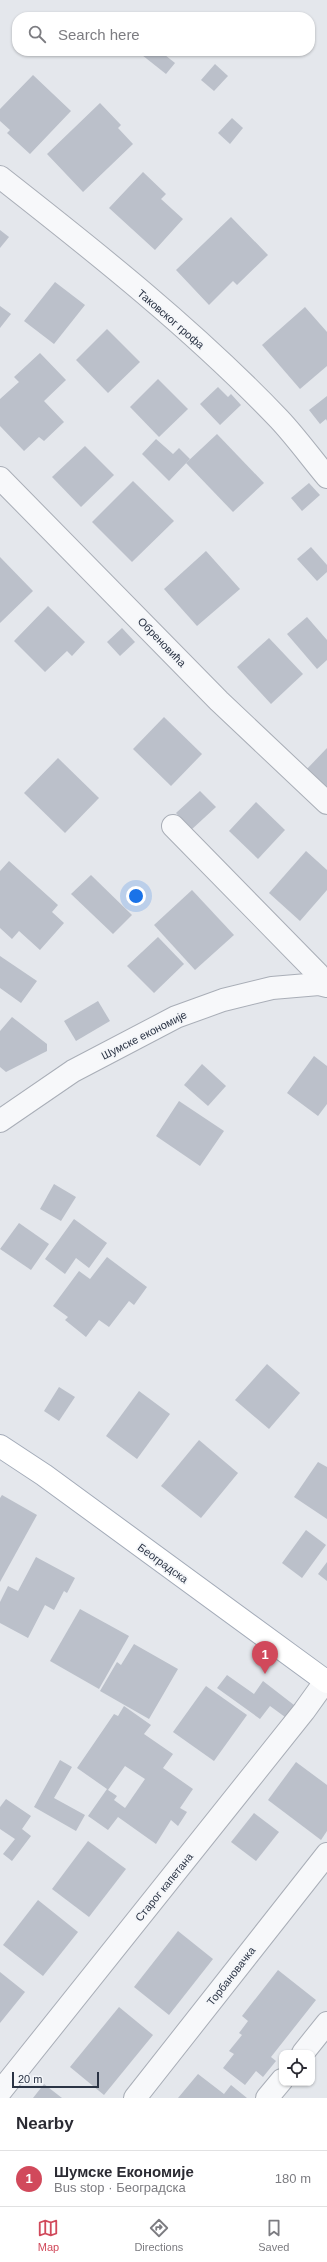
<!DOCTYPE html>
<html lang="en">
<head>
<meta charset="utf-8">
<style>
	body { margin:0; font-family:Helvetica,sans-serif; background:#f2f2f3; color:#2b2b33 }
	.controls { position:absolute; right:12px; bottom:12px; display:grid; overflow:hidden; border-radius:8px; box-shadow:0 1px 3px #0004 }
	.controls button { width:36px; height:36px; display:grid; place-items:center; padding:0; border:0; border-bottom:1px solid #e1e1e2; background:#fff; color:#2b2b33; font:20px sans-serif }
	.scale { position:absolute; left:12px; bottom:10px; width:87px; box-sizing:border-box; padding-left:4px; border:2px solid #2b3445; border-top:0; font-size:11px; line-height:14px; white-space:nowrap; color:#2b3445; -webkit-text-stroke:3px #f4f6f9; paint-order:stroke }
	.you { position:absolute; left:136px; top:896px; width:14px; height:14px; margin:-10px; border:3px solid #fff; border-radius:50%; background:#1a73e8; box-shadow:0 0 0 6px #1a73e833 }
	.badge { display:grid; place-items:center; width:26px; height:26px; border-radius:50%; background:#d1495b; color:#fff; font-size:13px; font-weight:700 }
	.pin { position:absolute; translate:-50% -33px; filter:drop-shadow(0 1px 2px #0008) }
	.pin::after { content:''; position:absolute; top:21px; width:14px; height:12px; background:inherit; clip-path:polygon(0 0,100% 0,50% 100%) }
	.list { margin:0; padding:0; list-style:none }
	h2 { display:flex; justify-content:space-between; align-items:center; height:52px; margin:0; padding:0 16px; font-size:17px }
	h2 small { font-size:13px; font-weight:400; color:#7c7c81 }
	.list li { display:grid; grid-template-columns:26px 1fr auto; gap:12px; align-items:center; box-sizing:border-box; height:56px; padding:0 16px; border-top:1px solid #e1e1e2 }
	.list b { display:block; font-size:15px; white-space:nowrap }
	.list p { margin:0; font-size:13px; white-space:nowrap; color:#7c7c81 }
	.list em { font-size:13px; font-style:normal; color:#7c7c81 }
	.icon { flex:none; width:22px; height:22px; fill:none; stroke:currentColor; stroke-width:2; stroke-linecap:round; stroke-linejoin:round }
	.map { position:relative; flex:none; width:327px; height:2098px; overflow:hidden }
	.search { position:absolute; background:#fff; box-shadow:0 1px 3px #0004; left:12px; right:12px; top:12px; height:44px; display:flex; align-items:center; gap:10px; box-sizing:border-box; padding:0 14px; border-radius:16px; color:#7c7c81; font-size:15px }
	.sheet { height:108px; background:#fff }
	nav { display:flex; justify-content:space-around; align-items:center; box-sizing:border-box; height:56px; border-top:1px solid #e1e1e2; background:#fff; font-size:11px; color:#7c7c81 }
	nav a { display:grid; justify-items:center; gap:2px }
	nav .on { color:#d1495b }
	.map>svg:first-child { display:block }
</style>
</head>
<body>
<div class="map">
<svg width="327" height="2098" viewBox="0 0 327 2098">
	<rect width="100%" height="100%" fill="#e4e7ec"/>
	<g fill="#bbc0ca" fill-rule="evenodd">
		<polygon points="146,51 160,51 175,63 166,74 142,55"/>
		<polygon points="215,64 228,76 214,91 201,80"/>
		<polygon points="33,75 71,111 30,154 7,133 10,130 0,121 0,109"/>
		<polygon points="100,103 121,125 118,128 133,144 83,192 47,154"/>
		<polygon points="232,118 243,128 230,144 218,133"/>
		<polygon points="143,172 166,194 161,199 183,219 155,250 109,208"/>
		<polygon points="231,217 268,255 237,285 233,281 209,305 176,270"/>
		<polygon points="0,230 9,237 0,248"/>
		<polygon points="55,282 85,305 54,344 24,321"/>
		<polygon points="0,306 11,314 0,328"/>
		<polygon points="305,307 327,332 327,366 300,389 262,345"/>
		<polygon points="107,329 140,362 108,393 76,360"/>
		<polygon points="40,353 66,380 44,401 64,422 44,441 39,437 24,451 0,426 0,399 19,382 14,377"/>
		<polygon points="158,379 188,409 159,437 130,407"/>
		<polygon points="218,387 228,397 231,394 241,405 220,425 200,404"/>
		<polygon points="327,396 327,421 326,419 320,424 309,410"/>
		<polygon points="217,434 264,483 233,512 186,463"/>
		<polygon points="156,439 173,454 179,448 190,459 169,481 142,454"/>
		<polygon points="85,446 114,475 81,507 52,477"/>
		<polygon points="133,481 174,521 132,562 92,522"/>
		<polygon points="309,483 320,495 302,511 291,498"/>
		<polygon points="311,547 327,565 327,572 317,581 297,559"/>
		<polygon points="206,551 240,589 197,626 164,589"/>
		<polygon points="0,557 33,591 0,623"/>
		<polygon points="48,606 85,642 72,656 67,651 45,672 14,641"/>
		<polygon points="307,617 327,640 327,660 317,669 287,634"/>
		<polygon points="122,628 135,642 120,656 107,642"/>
		<polygon points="269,638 303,674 271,704 237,667"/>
		<polygon points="164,717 202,754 171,786 133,749"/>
		<polygon points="327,748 327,792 305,771"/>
		<polygon points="58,758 99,798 65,833 24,793"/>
		<polygon points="200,791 216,807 191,830 176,813"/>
		<polygon points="256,802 285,830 258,859 229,831"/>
		<polygon points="306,851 327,870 327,890 300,921 269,893"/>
		<polygon points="9,861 58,905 52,912 64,923 40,950 19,931 12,939 0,928 0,871"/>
		<polygon points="91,875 132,915 113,934 71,894"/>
		<polygon points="192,890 234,935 195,970 154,925"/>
		<polygon points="158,937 184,964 154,993 127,966"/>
		<polygon points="0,956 37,981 21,1003 0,988"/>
		<polygon points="98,1001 110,1021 76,1041 64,1021"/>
		<polygon points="12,1017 47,1044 47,1051 6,1072 0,1067 0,1031"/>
		<polygon points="314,1056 327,1066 327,1104 318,1116 287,1093"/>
		<polygon points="202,1064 226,1086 208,1106 184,1085"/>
		<polygon points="179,1101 224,1131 200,1166 156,1136"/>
		<polygon points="54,1184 76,1197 61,1221 40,1209"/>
		<polygon points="74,1219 107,1243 89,1268 76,1258 65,1274 45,1259"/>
		<polygon points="19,1223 49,1244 31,1270 0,1249"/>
		<polygon points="107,1257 147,1287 134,1305 129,1301 109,1327 99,1320 86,1337 65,1320 68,1317 53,1306 79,1271 90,1279"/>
		<polygon points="267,1364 300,1393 269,1429 235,1400"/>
		<polygon points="59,1387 75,1397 59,1421 44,1411"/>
		<polygon points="139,1391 170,1414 137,1459 106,1436"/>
		<polygon points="199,1440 238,1473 201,1518 161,1486"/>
		<polygon points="318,1462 327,1467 327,1519 294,1497"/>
		<polygon points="2,1495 37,1515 0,1582 0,1498"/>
		<polygon points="306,1530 326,1545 302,1578 282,1563"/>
		<polygon points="36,1557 75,1578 67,1593 64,1591 54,1610 45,1605 28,1638 0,1623 0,1602 8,1586 18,1591"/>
		<polygon points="327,1562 327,1581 318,1574"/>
		<polygon points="80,1609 129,1636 99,1689 50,1661"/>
		<polygon points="134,1644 178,1669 149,1719 100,1691 117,1662 121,1665"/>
		<polygon points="227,1675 254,1694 263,1681 294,1705 285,1717 270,1706 260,1719 217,1688"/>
		<polygon points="206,1686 247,1715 214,1761 173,1732"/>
		<path d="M124,1706L151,1725L144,1734L173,1754L163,1768L193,1789L180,1808L187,1812L178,1826L171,1820L156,1844L118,1817L108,1830L88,1816L107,1789L77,1768L114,1714L118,1716ZM125,1766L145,1779L125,1808L114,1800L117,1796L108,1790Z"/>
		<polygon points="60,1760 72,1767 54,1798 85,1815 76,1831 34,1807"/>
		<polygon points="296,1762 327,1785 327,1831 321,1840 268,1800"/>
		<polygon points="6,1799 31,1816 22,1829 31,1836 12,1861 3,1854 15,1839 0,1829 0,1807"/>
		<polygon points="254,1813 279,1832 256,1861 231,1842"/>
		<polygon points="88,1841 126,1869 89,1917 52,1889"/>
		<polygon points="38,1900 78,1932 43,1976 3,1945"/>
		<polygon points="178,1931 213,1959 169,2015 134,1987"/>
		<polygon points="278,1970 316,2000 271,2057 276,2061 263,2077 256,2071 245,2085 223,2068 234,2054 229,2051 242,2035 239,2033 248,2021 242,2016"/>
		<polygon points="0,1972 25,1992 0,2023"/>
		<polygon points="119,2007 153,2035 104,2095 70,2067"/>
		<polygon points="198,2074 224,2094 231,2085 247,2098 178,2098"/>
		<polygon points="44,2084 62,2098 33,2098"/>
	</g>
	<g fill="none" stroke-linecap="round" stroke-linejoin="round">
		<defs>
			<g id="minor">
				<path d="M0,177C97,253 194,330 279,419C296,437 311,458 327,477"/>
				<polyline points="0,478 219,701 327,803"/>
				<polyline points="173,826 318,974"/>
				<polyline points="0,1121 73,1071 176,1017 223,1000 272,988 319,984 327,986"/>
				<polyline points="303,2053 327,2023"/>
				<polyline points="0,2092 304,1711 327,1679"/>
				<polyline points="135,2098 327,1854"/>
				<polyline points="267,2098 282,2080"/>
			</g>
			<polyline id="major" points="0,1446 44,1475 327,1682"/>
		</defs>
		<use href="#minor" stroke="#a9aeb7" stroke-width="24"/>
		<use href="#major" stroke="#a3abb8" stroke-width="24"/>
		<use href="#minor" stroke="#f7f8fa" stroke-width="22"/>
		<use href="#major" stroke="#fff" stroke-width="22"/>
	</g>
	<g text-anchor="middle" stroke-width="3.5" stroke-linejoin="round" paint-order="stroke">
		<g font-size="11" fill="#2b3445" stroke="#f4f6f9">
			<text transform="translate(171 319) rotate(41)" y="4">Таковског грофа</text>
			<text transform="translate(162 642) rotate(46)" y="4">Обреновића</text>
			<text transform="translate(144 1035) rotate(-27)" y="4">Шумске економије</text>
			<text transform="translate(163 1563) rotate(36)" y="4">Београдска</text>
			<text transform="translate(164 1887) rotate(-51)" y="4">Старог капетана</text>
			<text transform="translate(231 1976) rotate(-52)" y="4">Торбановачка</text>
		</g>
	</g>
</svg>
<div class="controls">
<button><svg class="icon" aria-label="locate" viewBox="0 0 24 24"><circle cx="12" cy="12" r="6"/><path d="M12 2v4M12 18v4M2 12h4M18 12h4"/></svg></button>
</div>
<div class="scale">20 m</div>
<div class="you"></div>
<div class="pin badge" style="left:265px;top:1674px">1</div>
<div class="search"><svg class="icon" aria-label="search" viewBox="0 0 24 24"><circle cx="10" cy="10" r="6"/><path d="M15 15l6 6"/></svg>Search here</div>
</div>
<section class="sheet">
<h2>Nearby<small></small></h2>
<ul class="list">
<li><span class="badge">1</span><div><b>Шумске Економије</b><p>Bus stop · Београдска</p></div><em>180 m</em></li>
</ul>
</section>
<nav>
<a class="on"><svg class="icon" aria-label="map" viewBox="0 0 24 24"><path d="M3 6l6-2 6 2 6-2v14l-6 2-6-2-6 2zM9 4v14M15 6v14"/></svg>Map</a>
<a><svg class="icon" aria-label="directions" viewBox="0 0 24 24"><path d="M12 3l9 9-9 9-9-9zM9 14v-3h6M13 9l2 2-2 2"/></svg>Directions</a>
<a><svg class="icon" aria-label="saved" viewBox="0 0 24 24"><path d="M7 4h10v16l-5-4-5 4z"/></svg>Saved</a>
</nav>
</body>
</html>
